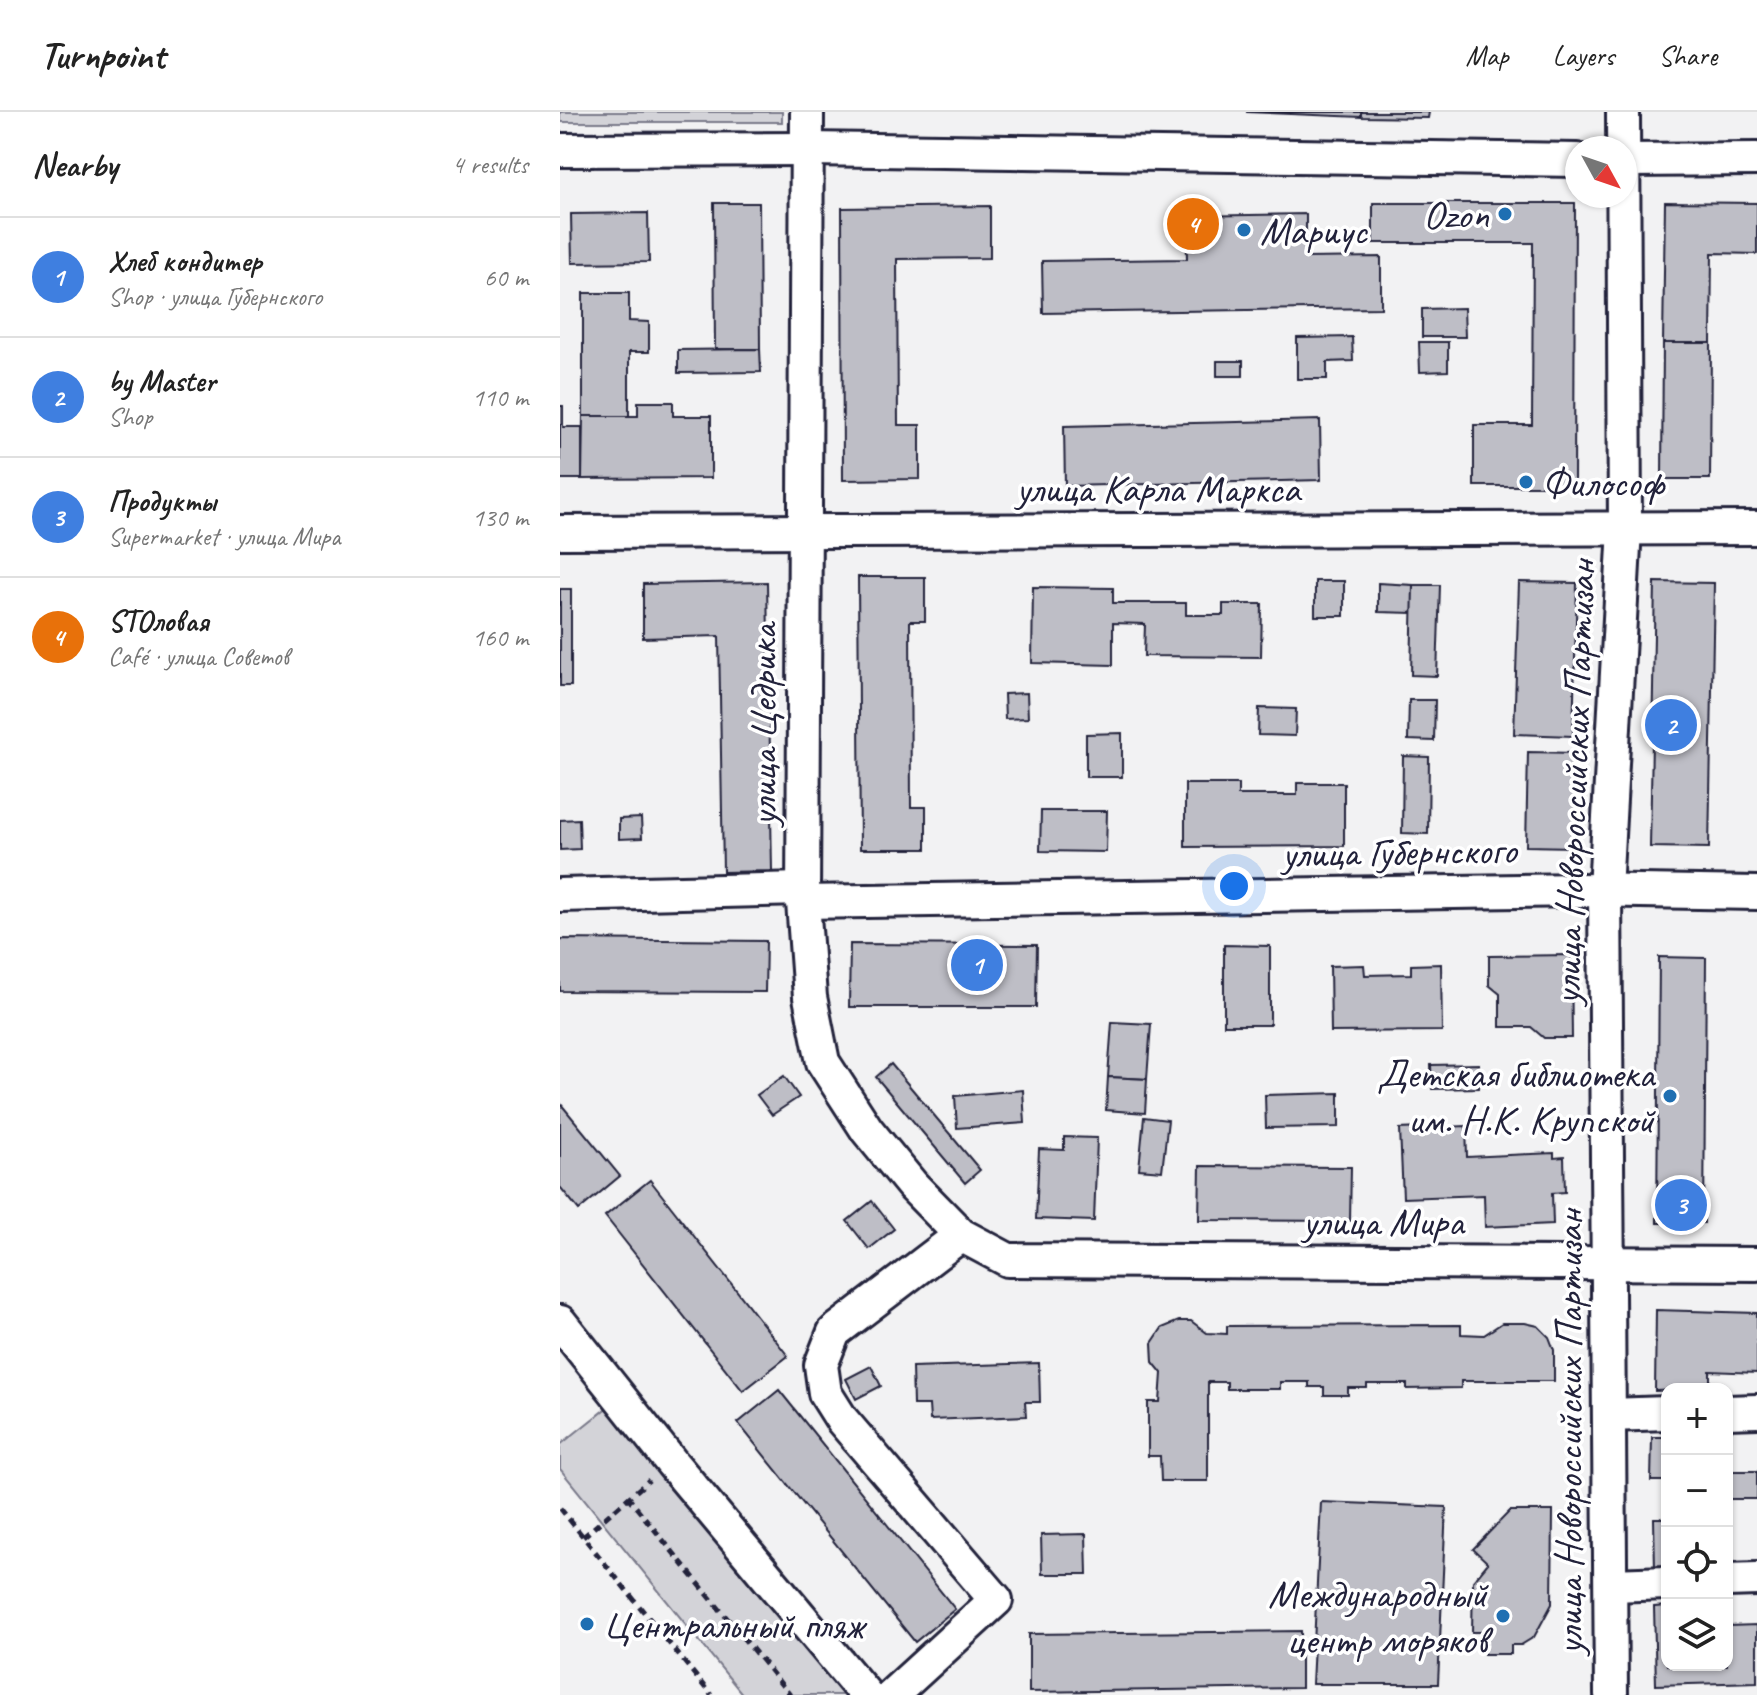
<!DOCTYPE html>
<html lang="en">
<head>
<meta charset="utf-8">
<style>
	body { margin:0; font-family:Caveat,sans-serif; background:#f6f6f6; color:#222 }
	.controls { position:absolute; right:24px; bottom:24px; display:grid; overflow:hidden; border-radius:16px; box-shadow:0 2px 6px #0004 }
	.controls button { width:72px; height:72px; display:grid; place-items:center; padding:0; border:0; border-bottom:2px solid #e0e0e0; background:#fff; color:#222; font:40px sans-serif }
	.compass { position:absolute; left:1005px; top:24px; width:72px; height:72px; border-radius:50%; background:#fff; box-shadow:0 2px 6px #0004; rotate:130deg }
	.you { position:absolute; left:674px; top:774px; width:28px; height:28px; margin:-20px; border:6px solid #fff; border-radius:50%; background:#1a73e8; box-shadow:0 0 0 12px #1a73e833 }
	.badge { display:grid; place-items:center; width:52px; height:52px; border-radius:50%; background:#db2777; color:#fff; font-size:26px; font-weight:700 }
	.pin { position:absolute; translate:-50% -50%; border:4px solid #fff; box-shadow:0 2px 8px #0006 }
	.list { margin:0; padding:0; list-style:none }
	h2 { display:flex; justify-content:space-between; align-items:center; height:104px; margin:0; padding:0 32px; font-size:34px }
	h2 small { font-size:26px; font-weight:400; color:#767676 }
	.list li { display:grid; grid-template-columns:52px 1fr auto; gap:24px; align-items:center; box-sizing:border-box; height:120px; padding:0 32px; border-top:2px solid #e0e0e0 }
	.list b { display:block; font-size:30px; white-space:nowrap }
	.list p { margin:0; font-size:26px; white-space:nowrap; color:#767676 }
	.list em { font-size:26px; font-style:normal; color:#767676 }
	.icon { flex:none; width:44px; height:44px; fill:none; stroke:currentColor; stroke-width:2; stroke-linecap:round; stroke-linejoin:round }
	.map { position:relative; flex:none; width:1197px; height:1583px; overflow:hidden }
	header { display:flex; align-items:center; gap:48px; box-sizing:border-box; height:112px; padding:0 40px; background:#fff; border-bottom:2px solid #e0e0e0 }
	header strong { font-size:38px }
	nav { display:flex; gap:44px; margin-inline-start:auto; font-size:28px }
	main { display:flex }
	aside { flex:1; background:#fff }
	.map>svg:first-child { display:block }
</style>
</head>
<body>
<header>
<strong>Turnpoint</strong>
<nav><a>Map</a><a>Layers</a><a>Share</a></nav>
</header>
<main>
<aside>
<h2>Nearby<small>4 results</small></h2>
<ul class="list">
<li><span class="badge" style="background:#3f7fe0">1</span><div><b>Хлеб кондитер</b><p>Shop · улица Губернского</p></div><em>60 m</em></li>
<li><span class="badge" style="background:#3f7fe0">2</span><div><b>by Master</b><p>Shop</p></div><em>110 m</em></li>
<li><span class="badge" style="background:#3f7fe0">3</span><div><b>Продукты</b><p>Supermarket · улица Мира</p></div><em>130 m</em></li>
<li><span class="badge" style="background:#e8710a">4</span><div><b>STOловая</b><p>Café · улица Советов</p></div><em>160 m</em></li>
</ul>
</aside>
<div class="map">
<svg width="1197" height="1583" viewBox="0 0 1197 1583">
	<rect width="100%" height="100%" fill="#f2f2f3"/>
	<filter id="ink" filterUnits="userSpaceOnUse"><feTurbulence type="fractalNoise" baseFrequency=".0125" numOctaves="2"/><feDisplacementMap in="SourceGraphic" scale="16" xChannelSelector="R" yChannelSelector="G"/><feConvolveMatrix kernelMatrix="1 2 1 2 8 2 1 2 1" color-interpolation-filters="sRGB"/></filter>
	<g filter="url(#ink)">
		<g fill="#d3d3d8" stroke="#7a7a8a" stroke-width="2">
			<rect x="0" y="0" width="222" height="10"/>
			<polygon points="49,1294 284,1583 183,1583 0,1357 0,1333"/>
		</g>
		<g fill="#bebec6" stroke="#22223b" stroke-width="2">
			<polygon points="686,0 801,0 801,5"/>
			<polygon points="801,0 869,0 868,6 801,5"/>
			<polygon points="1105,90 1197,91 1197,142 1152,141 1151,231 1103,231"/>
			<polygon points="154,91 199,91 200,237 155,237"/>
			<polygon points="813,91 1015,91 1014,374 914,374 914,313 972,313 973,131 813,131"/>
			<polygon points="430,94 430,146 337,147 338,313 360,313 360,367 283,368 282,96"/>
			<polygon points="88,101 89,150 12,151 11,102"/>
			<polygon points="746,102 746,146 821,145 821,196 483,201 482,149 627,147 626,104"/>
			<polygon points="23,181 69,181 69,209 89,210 89,240 69,240 69,304 23,304"/>
			<polygon points="904,196 905,225 862,225 862,197"/>
			<polygon points="792,225 793,249 767,250 767,267 737,267 737,226"/>
			<polygon points="859,230 888,230 888,259 860,260"/>
			<polygon points="1103,231 1151,231 1150,367 1102,367"/>
			<polygon points="200,237 201,260 118,261 118,238"/>
			<rect x="657" y="249" width="26" height="15"/>
			<polygon points="78,290 113,290 113,304 151,304 151,366 22,367 23,304 78,304"/>
			<polygon points="0,294 3,294 3,315 22,315 22,367 0,367"/>
			<polygon points="760,308 761,368 505,374 504,314"/>
			<polygon points="298,465 365,465 365,509 350,509 351,695 366,695 366,737 300,737"/>
			<rect x="755" y="469" width="29" height="35"/>
			<polygon points="207,470 212,759 163,760 159,524 83,526 83,472"/>
			<polygon points="959,470 1017,471 1013,624 954,622"/>
			<polygon points="1095,470 1154,471 1149,736 1090,735"/>
			<polygon points="818,471 853,473 853,501 818,500"/>
			<polygon points="853,473 880,473 877,564 851,563"/>
			<polygon points="473,475 553,476 553,491 626,491 626,503 663,503 663,492 702,492 701,545 584,544 585,512 553,511 553,553 472,551"/>
			<rect x="0" y="477" width="11" height="97"/>
			<polygon points="467,581 468,606 445,607 444,582"/>
			<polygon points="849,588 875,588 874,629 848,628"/>
			<polygon points="699,596 736,597 735,624 698,623"/>
			<polygon points="562,621 562,665 526,665 526,622"/>
			<polygon points="968,640 1016,641 1014,735 966,734"/>
			<polygon points="843,644 869,645 868,722 842,721"/>
			<polygon points="737,671 784,671 784,734 625,735 625,672 678,672 678,683 737,683"/>
			<polygon points="481,699 547,699 546,740 480,739"/>
			<polygon points="81,706 82,726 59,727 59,707"/>
			<polygon points="19,707 20,737 0,738 0,708"/>
			<polygon points="0,827 206,829 205,880 0,879"/>
			<polygon points="290,832 477,833 476,895 289,895"/>
			<polygon points="664,833 710,834 710,913 664,913"/>
			<polygon points="1011,843 1012,926 984,926 971,915 940,915 940,882 929,873 929,844"/>
			<polygon points="1099,845 1146,846 1144,1111 1097,1111"/>
			<polygon points="881,852 882,919 771,920 770,854 804,853 805,863 851,862 851,853"/>
			<polygon points="552,910 591,912 587,967 548,965"/>
			<polygon points="331,952 420,1058 405,1071 316,965"/>
			<polygon points="919,952 919,976 872,977 871,953"/>
			<polygon points="224,964 239,985 212,1003 197,983"/>
			<polygon points="548,965 587,967 585,1001 546,998"/>
			<polygon points="463,978 465,1011 397,1016 395,984"/>
			<polygon points="779,981 779,1015 706,1016 705,983"/>
			<polygon points="0,991 60,1064 19,1098 0,1075"/>
			<polygon points="584,1005 608,1008 602,1059 579,1057"/>
			<polygon points="906,1014 907,1045 994,1041 994,1046 1004,1045 1005,1080 992,1081 993,1112 925,1115 924,1083 843,1086 840,1017"/>
			<polygon points="504,1025 537,1026 534,1109 476,1107 479,1037 504,1038"/>
			<polygon points="640,1054 791,1055 790,1109 639,1108"/>
			<polygon points="90,1068 228,1244 183,1279 45,1104"/>
			<polygon points="312,1089 334,1117 309,1137 287,1109"/>
			<polygon points="1096,1198 1197,1201 1197,1261 1150,1259 1150,1277 1095,1279"/>
			<polygon points="619,1209 631,1209 647,1221 667,1222 667,1214 901,1213 901,1222 924,1223 942,1211 965,1211 978,1214 989,1225 994,1238 994,1269 901,1269 901,1276 847,1277 847,1272 807,1272 807,1276 788,1276 788,1283 764,1283 764,1275 749,1275 749,1270 720,1270 720,1277 667,1277 667,1270 648,1270 648,1369 601,1369 600,1344 588,1344 588,1290 600,1290 602,1261 593,1250 592,1231 602,1216"/>
			<polygon points="479,1251 480,1290 465,1290 466,1304 370,1308 369,1293 353,1293 352,1255"/>
			<polygon points="311,1254 321,1274 296,1287 286,1267"/>
			<polygon points="219,1278 395,1497 355,1530 178,1311"/>
			<polygon points="1092,1325 1107,1325 1107,1369 1091,1369"/>
			<rect x="1167" y="1359" width="30" height="28"/>
			<polygon points="761,1390 886,1395 878,1572 752,1572"/>
			<polygon points="950,1399 993,1399 992,1492 974,1525 961,1533 951,1533 951,1542 924,1542 924,1520 912,1520 913,1469 928,1451 913,1437"/>
			<polygon points="1094,1406 1107,1406 1107,1459 1095,1459"/>
			<polygon points="526,1422 527,1462 482,1462 481,1423"/>
			<polygon points="1107,1494 1107,1553 1167,1553 1167,1514 1197,1513 1197,1570 1096,1573 1094,1495"/>
			<polygon points="741,1519 741,1576 469,1580 469,1522"/>
		</g>
		<g fill="none" stroke-linecap="round" stroke-linejoin="round">
			<defs>
				<g id="minor">
					<polyline points="247,0 243,790 250,885 263,950 307,1018 352,1073 401,1123 448,1148 1197,1152"/>
					<polyline points="0,38 248,37 1017,48"/>
					<polyline points="1065,48 1197,47"/>
					<polyline points="0,420 1197,416"/>
					<polyline points="0,783 243,777"/>
					<polyline points="243,790 1022,778 1197,781"/>
					<polyline points="0,1210 112,1351 306,1583"/>
					<polyline points="1167,1300 1197,1299"/>
					<polyline points="1050,1303 1107,1301"/>
					<polyline points="1167,1468 1197,1467"/>
					<polyline points="1052,1473 1107,1471"/>
					<polyline points="332,1583 436,1488 282,1308 265,1281 261,1253 274,1220 401,1123"/>
					<polyline points="1051,1583 1045,778 1065,416 1063,0"/>
				</g>
			</defs>
			<use href="#minor" stroke="#22223b" stroke-width="38"/>
			<g stroke="#22223b" stroke-width="5" stroke-dasharray="8 6" stroke-linecap="butt">
				<polyline points="67,1384 230,1583"/>
				<polyline points="0,1396 151,1583"/>
				<polyline points="23,1425 89,1368"/>
			</g>
			<use href="#minor" stroke="#fff" stroke-width="32"/>
		</g>
	</g>
	<g fill="#1f6fb2" stroke="#fff" stroke-width="3">
		<circle cx="945" cy="102" r="8"/>
		<circle cx="684" cy="118" r="8"/>
		<circle cx="966" cy="370" r="8"/>
		<circle cx="1110" cy="984" r="8"/>
		<circle cx="943" cy="1504" r="8"/>
		<circle cx="27" cy="1512" r="8"/>
	</g>
	<g text-anchor="middle" stroke-width="7" stroke-linejoin="round" paint-order="stroke">
		<g font-size="40" fill="#22223b" stroke="#fff" text-anchor="end">
			<text x="929" y="116">Ozon</text>
			<text x="700" y="132" text-anchor="start">Мариус</text>
			<text x="982" y="384" text-anchor="start">Философ</text>
			<text x="1094" y="975">Детская библиотека<tspan x="1094" dy="46">им. Н.К. Крупской</tspan></text>
			<text x="927" y="1495">Международный<tspan x="927" dy="46">центр моряков</tspan></text>
			<text x="43" y="1526" text-anchor="start">Центральный пляж</text>
		</g>
		<g font-size="40" fill="#22223b" stroke="#fff">
			<text x="598" y="390">улица Карла Маркса</text>
			<text transform="translate(202 613) rotate(-90)" y="14">улица Цедрика</text>
			<text transform="translate(1013 670) rotate(-88)" y="14">улица Новороссийских Партизан</text>
			<text transform="translate(839 739) rotate(-1)" y="14">улица Губернского</text>
			<text x="823" y="1123">улица Мира</text>
			<text transform="translate(1008 1320) rotate(-90)" y="14">улица Новороссийских Партизан</text>
		</g>
	</g>
</svg>
<div class="controls">
<button>+</button>
<button>−</button>
<button><svg class="icon" aria-label="locate" viewBox="0 0 24 24"><circle cx="12" cy="12" r="6"/><path d="M12 2v4M12 18v4M2 12h4M18 12h4"/></svg></button>
<button><svg class="icon" aria-label="layers" viewBox="0 0 24 24"><path d="M12 4l9 5-9 5-9-5zM3 14l9 5 9-5"/></svg></button>
</div>
<svg class="compass" viewBox="-18 -18 36 36"><path d="M0-13l5 13h-10z" fill="#e53935"/><path d="M0 13l5-13h-10z" fill="#767676"/></svg>
<div class="you"></div>
<div class="pin badge" style="left:417px;top:853px;background:#3f7fe0">1</div>
<div class="pin badge" style="left:1111px;top:613px;background:#3f7fe0">2</div>
<div class="pin badge" style="left:1121px;top:1093px;background:#3f7fe0">3</div>
<div class="pin badge" style="left:633px;top:112px;background:#e8710a">4</div>
</div>
</main>
</body>
</html>
